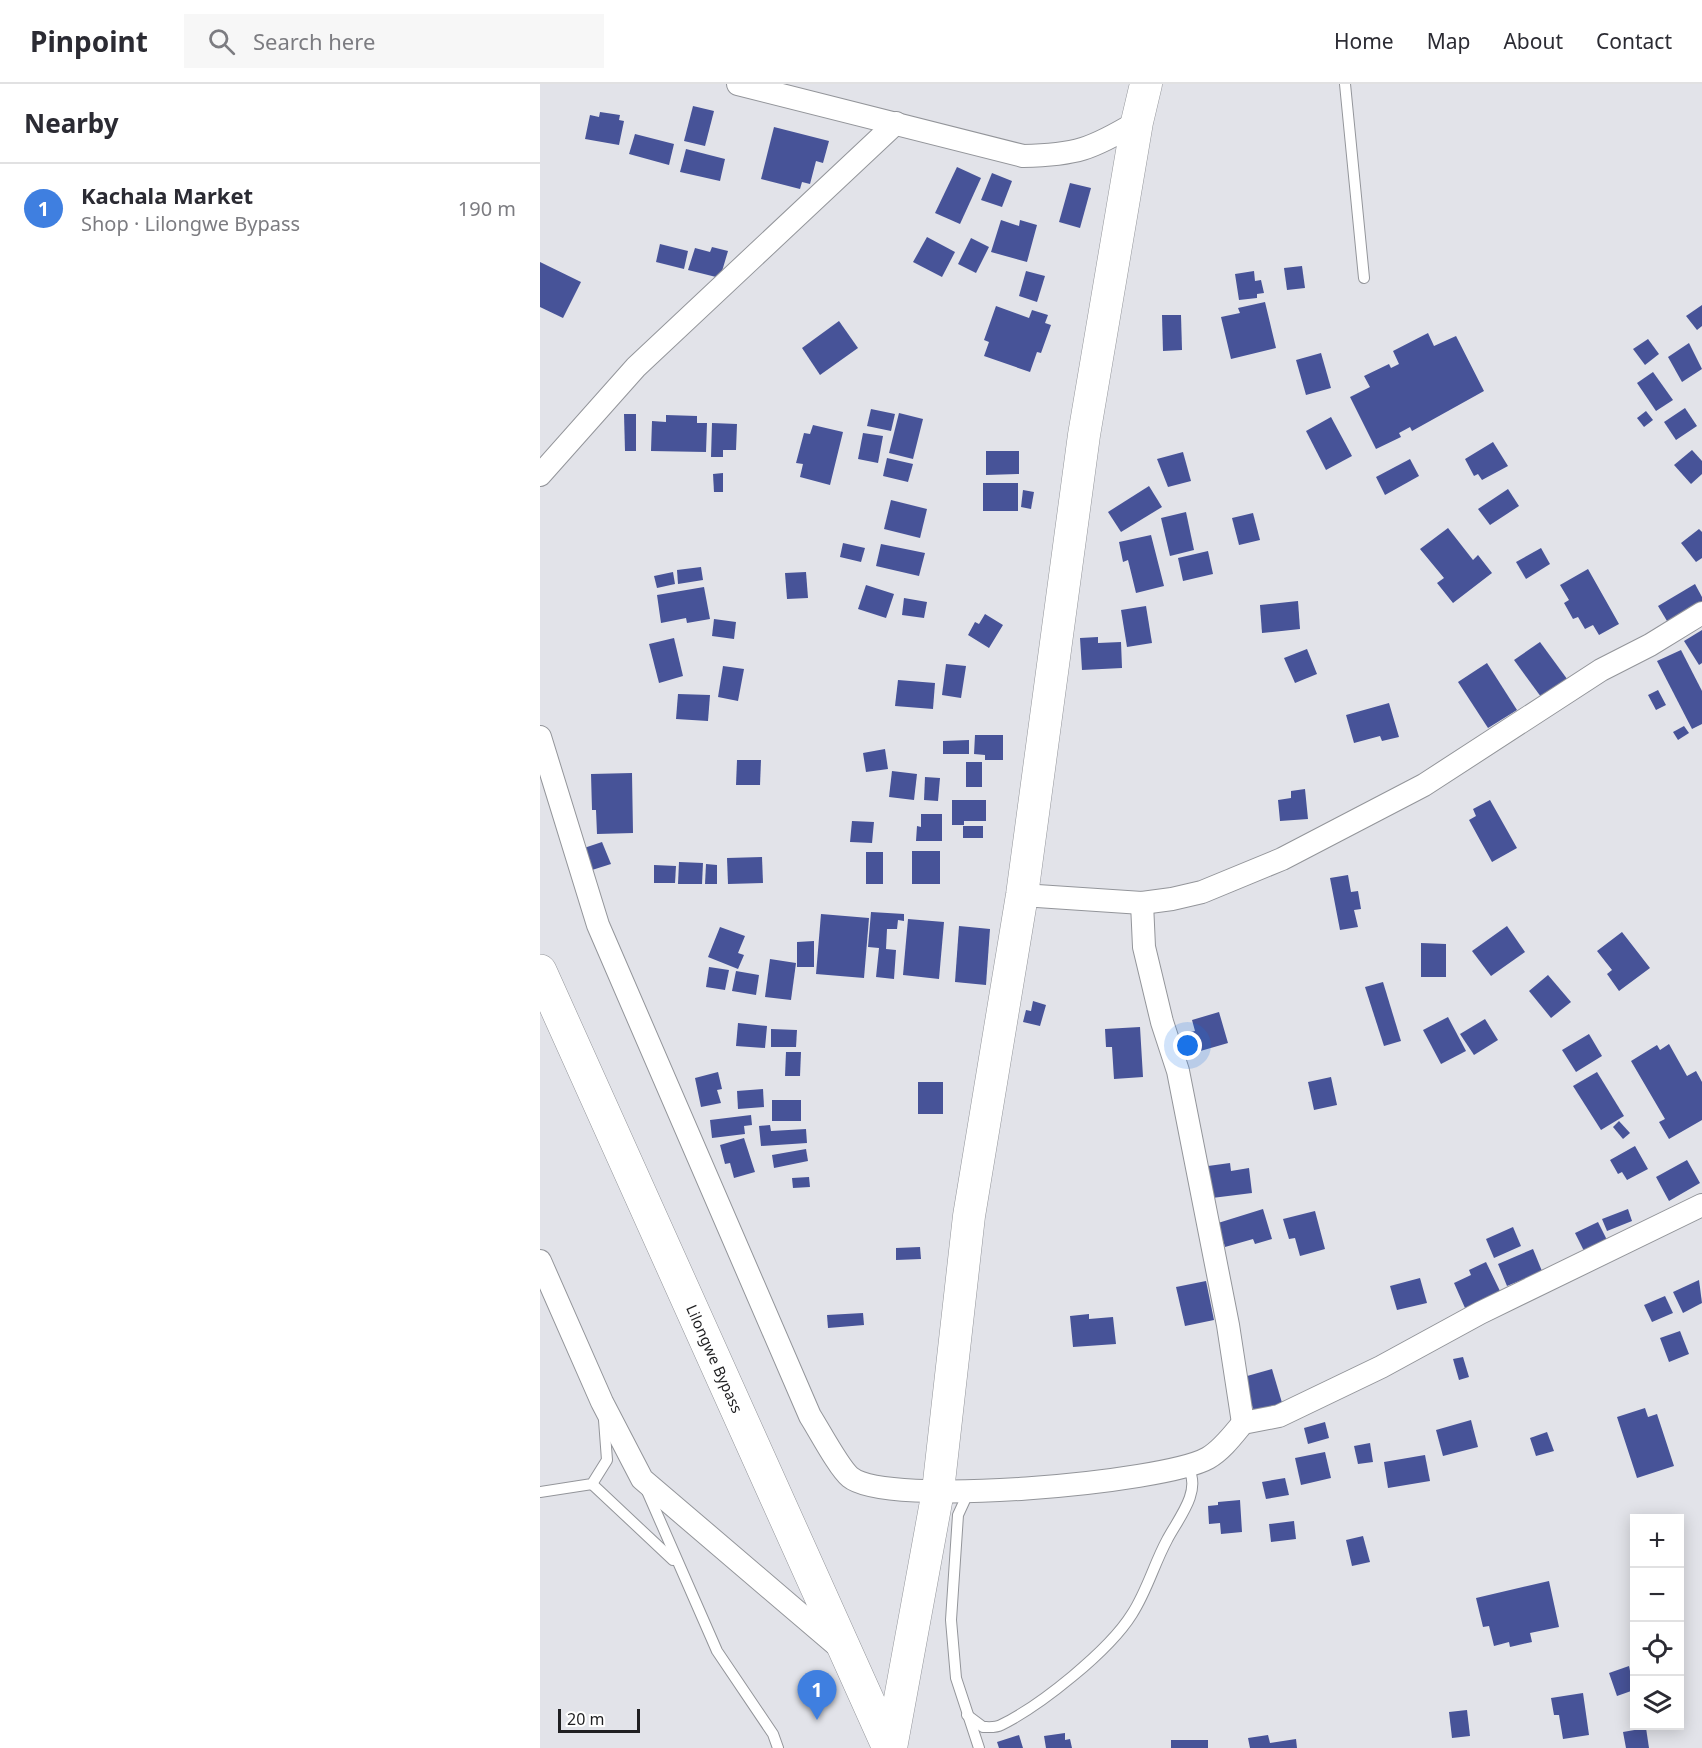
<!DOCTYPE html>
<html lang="en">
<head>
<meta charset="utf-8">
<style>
	body { margin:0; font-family:"Noto Sans",sans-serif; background:#f7f7f7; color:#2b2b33 }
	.controls { position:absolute; right:18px; bottom:18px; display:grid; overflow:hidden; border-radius:0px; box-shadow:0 3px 15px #0003 }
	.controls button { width:54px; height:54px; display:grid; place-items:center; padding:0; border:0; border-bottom:2px solid #e1e1e2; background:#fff; color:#2b2b33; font:30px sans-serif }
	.scale { position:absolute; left:18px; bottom:15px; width:82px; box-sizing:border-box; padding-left:6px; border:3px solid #1f1f21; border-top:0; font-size:16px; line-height:21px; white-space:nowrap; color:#1f1f21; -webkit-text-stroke:4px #fff; paint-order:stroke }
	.you { position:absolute; left:648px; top:962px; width:21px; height:21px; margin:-15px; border:4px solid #fff; border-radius:50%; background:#1a73e8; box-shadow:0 0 0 9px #1a73e833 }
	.badge { display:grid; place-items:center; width:39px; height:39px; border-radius:50%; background:#266b7b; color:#fff; font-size:20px; font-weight:700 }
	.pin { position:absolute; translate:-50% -50px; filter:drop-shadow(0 2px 3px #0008) }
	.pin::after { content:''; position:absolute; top:32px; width:21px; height:18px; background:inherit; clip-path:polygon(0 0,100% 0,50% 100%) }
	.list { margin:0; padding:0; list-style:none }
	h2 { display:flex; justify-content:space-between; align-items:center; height:78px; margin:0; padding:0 24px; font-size:26px }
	h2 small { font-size:20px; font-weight:400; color:#7c7c81 }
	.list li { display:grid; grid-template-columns:39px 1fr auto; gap:18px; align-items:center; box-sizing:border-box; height:90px; padding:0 24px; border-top:2px solid #e1e1e2 }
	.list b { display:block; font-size:22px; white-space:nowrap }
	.list p { margin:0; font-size:20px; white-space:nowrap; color:#7c7c81 }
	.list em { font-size:20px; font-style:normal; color:#7c7c81 }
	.icon { flex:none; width:33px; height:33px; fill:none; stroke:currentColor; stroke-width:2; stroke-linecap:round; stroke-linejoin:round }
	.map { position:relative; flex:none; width:1162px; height:1664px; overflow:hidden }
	header { display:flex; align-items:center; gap:36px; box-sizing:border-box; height:84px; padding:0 30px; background:#fff; border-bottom:2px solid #e1e1e2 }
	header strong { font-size:28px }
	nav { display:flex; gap:33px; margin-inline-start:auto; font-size:21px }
	.search { width:420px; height:54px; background:#f7f7f7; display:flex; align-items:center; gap:15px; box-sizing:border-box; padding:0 21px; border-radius:0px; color:#7c7c81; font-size:22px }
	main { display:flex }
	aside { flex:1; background:#fff }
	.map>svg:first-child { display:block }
</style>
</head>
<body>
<header>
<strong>Pinpoint</strong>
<div class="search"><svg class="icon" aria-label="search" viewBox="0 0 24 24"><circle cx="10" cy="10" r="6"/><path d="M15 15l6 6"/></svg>Search here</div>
<nav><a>Home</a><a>Map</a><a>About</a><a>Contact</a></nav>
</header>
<main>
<aside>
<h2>Nearby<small></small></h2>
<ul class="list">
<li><span class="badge" style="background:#3f7fe0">1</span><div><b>Kachala Market</b><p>Shop · Lilongwe Bypass</p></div><em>190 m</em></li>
</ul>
</aside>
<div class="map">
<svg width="1162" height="1664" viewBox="0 0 1162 1664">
	<rect width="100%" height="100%" fill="#e2e3e9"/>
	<g fill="#475398">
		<polygon points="153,22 174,27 165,62 144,57"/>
		<polygon points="60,28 80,31 79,36 84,37 79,61 45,55 50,31 59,33"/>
		<polygon points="234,43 289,57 283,79 276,77 270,100 262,98 260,105 221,95"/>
		<polygon points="95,50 134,60 129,81 89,70"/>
		<polygon points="146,65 185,75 180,97 140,88"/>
		<polygon points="417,83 441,94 420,140 395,129"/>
		<polygon points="452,89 472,97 462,123 441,116"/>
		<polygon points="530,99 551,104 540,144 519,138"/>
		<polygon points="461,136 479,142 480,136 497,141 487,178 451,168"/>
		<polygon points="387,153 415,168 402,193 373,178"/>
		<polygon points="431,154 449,163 436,189 418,180"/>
		<polygon points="120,160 148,167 144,185 116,178"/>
		<polygon points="172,163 188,167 180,194 148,186 155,164 170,168"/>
		<polygon points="0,178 41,198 23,234 0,223"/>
		<polygon points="762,182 765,204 747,206 744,184"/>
		<polygon points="486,187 505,192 497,218 479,212"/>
		<polygon points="714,187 715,197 721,196 724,209 717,210 717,214 699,216 695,190"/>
		<polygon points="725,218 736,264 691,275 681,233 700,229 698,224"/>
		<polygon points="1162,221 1162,242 1157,246 1146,232"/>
		<polygon points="456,222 489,234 492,226 508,231 505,239 511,241 501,269 497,268 490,288 444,272 449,258 444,256"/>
		<polygon points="622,231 641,231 642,266 623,267"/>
		<polygon points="299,237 318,264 280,291 262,264"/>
		<polygon points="888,249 894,262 916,252 944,307 872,347 870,343 859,349 861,353 836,365 810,313 830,303 824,292 849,280 851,284 859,280 853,267"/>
		<polygon points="1108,255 1119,270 1105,281 1093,265"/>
		<polygon points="1149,259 1162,285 1142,298 1128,273"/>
		<polygon points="781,269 791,304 766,311 756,276"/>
		<polygon points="1113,288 1133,316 1116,327 1097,299"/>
		<polygon points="1145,324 1157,342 1136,356 1124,338"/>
		<polygon points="331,325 355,330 351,347 327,342"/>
		<polygon points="1106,327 1113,336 1104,343 1097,334"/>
		<polygon points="359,329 383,335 373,375 349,369"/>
		<polygon points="84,330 96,330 96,367 85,367"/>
		<polygon points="126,331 157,332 157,339 167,339 166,368 111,367 112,337 126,338"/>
		<polygon points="791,333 812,372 786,386 766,347"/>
		<polygon points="172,339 197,340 196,366 183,366 183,373 171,373"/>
		<polygon points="273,341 303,348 290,401 260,393 263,380 256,379 264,349 270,350"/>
		<polygon points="323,349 343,352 338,379 318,375"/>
		<polygon points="953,358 968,382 942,396 938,390 934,392 925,375"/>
		<polygon points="1152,366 1162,377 1162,390 1151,400 1134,381"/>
		<polygon points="446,367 479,367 479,390 446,391"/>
		<polygon points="643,368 651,397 628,403 617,375"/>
		<polygon points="347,374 373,380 368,398 343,392"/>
		<polygon points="870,375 879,392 845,411 836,393"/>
		<polygon points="183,389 183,408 174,408 173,390"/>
		<rect x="443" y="399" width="35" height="28"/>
		<polygon points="609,402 622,423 581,448 568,428"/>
		<polygon points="968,405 979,422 950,441 938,425"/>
		<polygon points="483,406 494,408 491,425 481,423"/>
		<polygon points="351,416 387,425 380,454 344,445"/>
		<polygon points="646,428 654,466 630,472 621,434"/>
		<polygon points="713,429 720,456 699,461 692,434"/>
		<polygon points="908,444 933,476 938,471 952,489 913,519 897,499 904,494 880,465"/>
		<polygon points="1159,445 1162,448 1162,474 1156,478 1141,459"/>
		<polygon points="611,451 624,502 596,509 588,476 583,478 579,458"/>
		<polygon points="303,459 325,464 321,478 300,473"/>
		<polygon points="341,460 385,469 379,492 336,482"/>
		<polygon points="1001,464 1010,480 986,495 976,478"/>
		<polygon points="668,467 673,490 643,497 638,474"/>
		<polygon points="161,483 163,496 138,500 137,486"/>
		<polygon points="1048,485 1079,540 1059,551 1053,541 1045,545 1038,533 1033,535 1024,519 1029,516 1020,501"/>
		<polygon points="133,488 135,500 117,504 114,492"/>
		<polygon points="266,488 268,514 247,515 245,489"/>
		<polygon points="1155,500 1162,513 1162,524 1130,542 1118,522"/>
		<polygon points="326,501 354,510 346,534 318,525"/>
		<polygon points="164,503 170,535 147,539 146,534 121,539 117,511"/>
		<polygon points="364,514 387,518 384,534 362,531"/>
		<polygon points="758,517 760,545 722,549 720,521"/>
		<polygon points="606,522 612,559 587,563 581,526"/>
		<polygon points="445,530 463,541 449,564 428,551 435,538 439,540"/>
		<polygon points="174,535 196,538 194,555 172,552"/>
		<polygon points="1162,546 1162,579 1159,581 1144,557"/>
		<polygon points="558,553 558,559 581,558 582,584 542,586 540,554"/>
		<polygon points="134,554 143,592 119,599 109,560"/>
		<polygon points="1000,558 1030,599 1004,617 974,576"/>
		<polygon points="767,565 777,590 755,599 744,574"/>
		<polygon points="1141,566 1162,607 1162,640 1152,645 1117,577"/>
		<polygon points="947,579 977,626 948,644 918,598"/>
		<polygon points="406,580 426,582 421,614 402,611"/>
		<polygon points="183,582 204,585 198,617 178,613"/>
		<polygon points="358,596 395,599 393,625 355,622"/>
		<polygon points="1118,606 1126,621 1116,626 1108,611"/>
		<polygon points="138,610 170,611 168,637 136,635"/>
		<polygon points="849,619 859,653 842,657 840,652 814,659 806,631"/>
		<polygon points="1144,642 1149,649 1138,656 1133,648"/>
		<polygon points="435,651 463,651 463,676 445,676 445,671 434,670"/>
		<polygon points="429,656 429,670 403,670 403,657"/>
		<polygon points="345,665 348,685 326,688 323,669"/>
		<polygon points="197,676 221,676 220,701 196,701"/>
		<rect x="426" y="678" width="16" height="25"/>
		<polygon points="352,687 377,690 374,716 349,713"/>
		<polygon points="92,689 93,749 57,750 56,726 52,726 51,690"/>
		<polygon points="385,693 400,694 398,717 384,716"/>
		<polygon points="765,705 768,735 740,737 738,716 751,714 751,707"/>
		<polygon points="412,716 446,716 446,737 424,737 424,741 412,741"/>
		<polygon points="950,716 977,764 952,778 929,736 936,732 933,725"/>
		<polygon points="381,730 402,730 402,757 376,757 377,742 381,743"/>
		<polygon points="312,737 334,738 332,759 310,758"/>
		<rect x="423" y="742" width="20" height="12"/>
		<polygon points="62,758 71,780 52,786 44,764"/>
		<rect x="372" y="767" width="28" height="33"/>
		<rect x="326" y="768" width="17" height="32"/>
		<polygon points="222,773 223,799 188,800 187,774"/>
		<polygon points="139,778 163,779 162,800 138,800"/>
		<polygon points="166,780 177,781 177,800 165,800"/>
		<polygon points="114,781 136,782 135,799 114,799"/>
		<polygon points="808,791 811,808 818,807 821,825 814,826 818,843 800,846 790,794"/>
		<polygon points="331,828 364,830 364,837 358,836 357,845 347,845 346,865 356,866 354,895 336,893 339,864 328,863"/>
		<polygon points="281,830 329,834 324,894 276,890"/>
		<polygon points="368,835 404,838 399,895 363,891"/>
		<polygon points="419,842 450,845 446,901 415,898"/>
		<polygon points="967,842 985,868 951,892 932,867"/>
		<polygon points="180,843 205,852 198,869 204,871 198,885 168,873"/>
		<polygon points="1082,848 1110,884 1079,907 1067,890 1072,886 1057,867"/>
		<polygon points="274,857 274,883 257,883 257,858"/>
		<polygon points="881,859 906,860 906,893 881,893"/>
		<polygon points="230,875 256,879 251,916 225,913"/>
		<polygon points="169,883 189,886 185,906 166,903"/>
		<polygon points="196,887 219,891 216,911 192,907"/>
		<polygon points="1008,891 1031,918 1011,934 989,907"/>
		<polygon points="843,898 861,957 844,962 825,903"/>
		<polygon points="493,917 506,921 500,942 483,938 486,926 491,927"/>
		<polygon points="679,928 688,959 657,968 650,948 655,947 652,936"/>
		<polygon points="908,933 926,967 901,980 883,946"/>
		<polygon points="945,935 958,956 934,971 920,950"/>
		<polygon points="198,939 227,942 225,964 196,962"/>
		<polygon points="600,943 603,993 574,995 572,963 566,963 565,945"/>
		<polygon points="231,945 257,946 256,963 231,963"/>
		<polygon points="1049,950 1062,972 1036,988 1022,966"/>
		<polygon points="1129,960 1147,992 1156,987 1162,998 1162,1036 1129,1055 1119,1038 1125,1035 1091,977 1117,961 1120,966"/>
		<polygon points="246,968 261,968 260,992 245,992"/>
		<polygon points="178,988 182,1005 177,1006 181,1019 161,1023 155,994"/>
		<polygon points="1057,988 1084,1032 1061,1046 1033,1002"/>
		<polygon points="791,993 797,1021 774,1026 768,998"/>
		<rect x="378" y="998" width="25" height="32"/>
		<polygon points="223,1005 224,1023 198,1025 197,1007"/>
		<rect x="232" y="1016" width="29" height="21"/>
		<polygon points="211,1031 212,1041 204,1042 205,1050 172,1054 170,1036"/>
		<polygon points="1079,1037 1090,1049 1083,1055 1073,1043"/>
		<polygon points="230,1041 231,1047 266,1045 267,1059 221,1062 219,1042"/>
		<polygon points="204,1054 215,1088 194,1094 190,1079 185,1080 180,1061"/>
		<polygon points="1095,1062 1108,1085 1087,1096 1082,1088 1078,1090 1070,1076"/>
		<polygon points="266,1065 268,1077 234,1084 232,1071"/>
		<polygon points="1147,1076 1160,1099 1129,1117 1116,1093"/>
		<polygon points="690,1079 691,1087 709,1084 712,1109 672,1114 668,1082"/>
		<polygon points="269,1093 270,1103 253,1104 252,1094"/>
		<polygon points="723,1125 732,1155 715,1160 713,1155 685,1163 678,1139"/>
		<polygon points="1088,1125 1092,1137 1067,1147 1062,1135"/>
		<polygon points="775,1127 785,1165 760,1172 755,1154 749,1155 743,1135"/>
		<polygon points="1058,1138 1069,1160 1046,1171 1035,1149"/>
		<polygon points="973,1143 981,1162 954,1174 946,1155"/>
		<polygon points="380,1163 381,1175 356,1176 356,1164"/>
		<polygon points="993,1165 1004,1192 989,1193 967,1202 958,1180"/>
		<polygon points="946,1178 960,1207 925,1224 914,1199 931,1191 929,1186"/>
		<polygon points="880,1194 887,1219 857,1226 850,1202"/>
		<polygon points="1159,1196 1162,1219 1143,1229 1133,1208"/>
		<polygon points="666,1197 674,1236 645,1242 636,1203"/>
		<polygon points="1125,1212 1133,1229 1112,1238 1104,1221"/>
		<polygon points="323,1229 324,1241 288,1244 287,1231"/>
		<polygon points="549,1230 549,1235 573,1233 576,1260 533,1263 530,1232"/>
		<polygon points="1140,1247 1149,1270 1129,1278 1120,1254"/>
		<polygon points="923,1273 929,1293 919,1296 913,1275"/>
		<polygon points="732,1285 743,1322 716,1331 700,1294"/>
		<polygon points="1105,1324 1108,1333 1117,1330 1134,1382 1097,1394 1077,1333"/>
		<polygon points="931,1336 938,1363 903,1372 896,1346"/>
		<polygon points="785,1338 789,1354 768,1360 764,1344"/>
		<polygon points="1007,1348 1014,1367 996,1372 990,1354"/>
		<polygon points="830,1359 833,1378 818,1380 814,1362"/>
		<polygon points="785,1368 791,1394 761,1401 755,1374"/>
		<polygon points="885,1371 890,1397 848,1404 844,1378"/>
		<polygon points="745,1394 749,1411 726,1415 722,1398"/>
		<polygon points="700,1416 702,1448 681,1450 680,1439 669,1440 668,1422 678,1421 678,1418"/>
		<polygon points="754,1437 756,1455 731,1458 729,1440"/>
		<polygon points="823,1452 830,1478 812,1482 806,1456"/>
		<polygon points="1009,1497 1019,1543 990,1549 992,1558 970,1563 969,1558 954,1562 949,1542 943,1543 936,1514"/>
		<polygon points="1089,1582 1094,1606 1077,1612 1069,1589"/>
		<polygon points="1043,1609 1049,1651 1023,1655 1019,1631 1014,1631 1011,1614"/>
		<polygon points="927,1626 930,1652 912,1654 909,1628"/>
		<polygon points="1106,1644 1109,1664 1086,1664 1083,1648"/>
		<polygon points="525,1649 525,1656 530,1655 532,1664 506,1664 504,1652"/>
		<polygon points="479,1651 483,1664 459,1664 457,1658"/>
		<polygon points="728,1651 730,1659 756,1655 757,1664 710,1664 708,1654"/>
		<rect x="631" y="1656" width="37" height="8"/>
	</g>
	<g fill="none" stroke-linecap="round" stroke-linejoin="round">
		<defs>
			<g id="lane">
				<polyline points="805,0 824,194"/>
				<polyline points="52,1400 133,1476"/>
				<polyline points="107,1407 177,1567 233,1650 238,1664"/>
				<polyline points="429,1407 418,1431 411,1536 416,1594 439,1664"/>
				<polyline points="0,1408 52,1400 67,1376 64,1336"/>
				<path d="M427,1631L443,1643C448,1643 456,1644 461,1641C500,1622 569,1567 592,1530C607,1507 614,1480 627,1456C638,1435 661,1408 649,1386L643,1385"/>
			</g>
			<g id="street">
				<path d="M198,0L483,72C536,71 552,65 597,38"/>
				<polyline points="0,391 96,283 356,39"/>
				<path d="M0,653L58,841L270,1332C279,1346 299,1384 310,1393C347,1424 624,1399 668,1374C682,1366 693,1351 703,1339L739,1332L841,1283L940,1229L1162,1121"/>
				<polyline points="482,811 602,819 632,815 662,808 742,775 884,701 1061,586 1110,561 1162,529"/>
				<polyline points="602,819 604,863 622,938 638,987 688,1241 703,1339"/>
				<polyline points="0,1177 62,1318 102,1395 301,1565"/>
			</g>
			<polyline id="secondary" points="351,1664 398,1407 429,1132 482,811 544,351 597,38 606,0"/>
			<polyline id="primary" points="0,887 349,1664"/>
		</defs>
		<use href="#lane" stroke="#93959a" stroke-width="12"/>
		<use href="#street" stroke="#93959a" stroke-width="24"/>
		<use href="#secondary" stroke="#93959a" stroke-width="33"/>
		<use href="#primary" stroke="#93959a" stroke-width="34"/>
		<use href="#lane" stroke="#fff" stroke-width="10"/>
		<use href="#street" stroke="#fff" stroke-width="22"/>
		<use href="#secondary" stroke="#fff" stroke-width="32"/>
		<use href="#primary" stroke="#fff" stroke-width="33"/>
	</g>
	<g text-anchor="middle" stroke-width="6" stroke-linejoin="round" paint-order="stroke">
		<g font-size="15" fill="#1f1f21" stroke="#fff">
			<text transform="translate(174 1275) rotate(66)" y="5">Lilongwe Bypass</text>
		</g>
	</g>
</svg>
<div class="controls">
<button>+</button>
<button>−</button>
<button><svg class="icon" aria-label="locate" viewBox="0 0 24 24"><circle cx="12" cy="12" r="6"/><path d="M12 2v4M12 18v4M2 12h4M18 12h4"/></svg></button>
<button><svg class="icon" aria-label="layers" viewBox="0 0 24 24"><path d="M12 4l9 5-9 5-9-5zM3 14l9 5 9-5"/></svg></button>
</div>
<div class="scale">20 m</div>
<div class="you"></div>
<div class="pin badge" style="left:277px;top:1636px;background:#3f7fe0">1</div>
</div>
</main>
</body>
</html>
